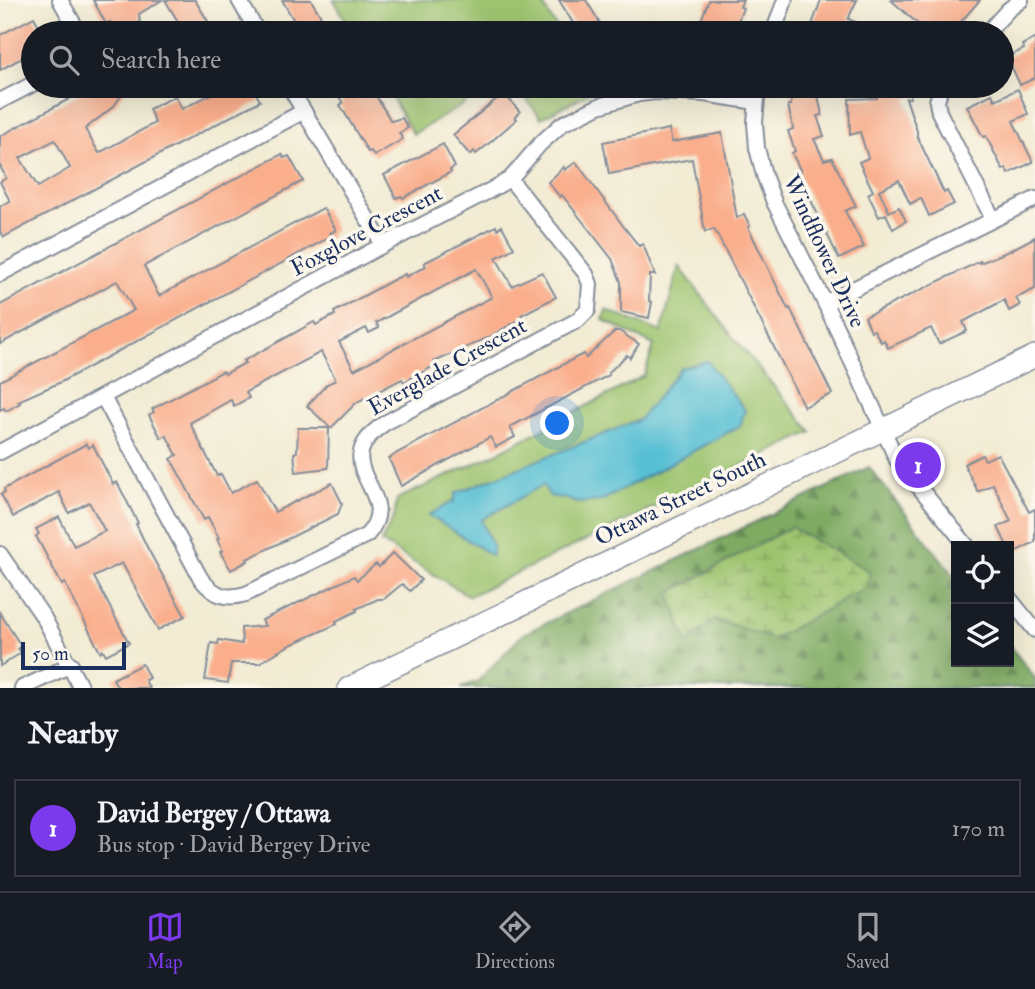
<!DOCTYPE html>
<html lang="en">
<head>
<meta charset="utf-8">
<style>
	body { margin:0; font-family:"IM FELL Double Pica",serif; background:#242831; color:#f1f3f6 }
	.controls { position:absolute; right:21px; bottom:21px; display:grid; overflow:hidden; border-radius:0px; box-shadow:0 7px 28px #0002 }
	.controls button { width:63px; height:63px; display:grid; place-items:center; padding:0; border:0; border-bottom:2px solid #363941; background:#171b24; color:#f1f3f6; font:35px sans-serif }
	.scale { position:absolute; left:21px; bottom:18px; width:105px; box-sizing:border-box; padding-left:7px; border:4px solid #1b2f5e; border-top:0; font-size:19px; line-height:24px; white-space:nowrap; color:#1b2f5e; -webkit-text-stroke:5px #fbf7ec; paint-order:stroke }
	.you { position:absolute; left:558px; top:424px; width:24px; height:24px; margin:-18px; border:5px solid #fff; border-radius:50%; background:#1a73e8; box-shadow:0 0 0 10px #1a73e833 }
	.badge { display:grid; place-items:center; width:46px; height:46px; border-radius:50%; background:#7c3aed; color:#fff; font-size:23px; font-weight:700 }
	.pin { position:absolute; translate:-50% -50%; border:4px solid #fff; box-shadow:0 2px 7px #0006 }
	.list { margin:0; padding:0; list-style:none }
	h2 { display:flex; justify-content:space-between; align-items:center; height:91px; margin:0; padding:0 28px; font-size:30px }
	h2 small { font-size:23px; font-weight:400; color:#9ea1a6 }
	.list li { display:grid; grid-template-columns:46px 1fr auto; gap:21px; align-items:center; box-sizing:border-box; height:98px; margin:0 14px 14px; padding:0 14px; border:2px solid #363941; border-radius:0px }
	.list b { display:block; font-size:26px; white-space:nowrap }
	.list p { margin:0; font-size:23px; white-space:nowrap; color:#9ea1a6 }
	.list em { font-size:23px; font-style:normal; color:#9ea1a6 }
	.icon { flex:none; width:38px; height:38px; fill:none; stroke:currentColor; stroke-width:2; stroke-linecap:round; stroke-linejoin:round }
	.map { position:relative; flex:none; width:1035px; height:688px; overflow:hidden }
	.search { position:absolute; background:#171b24; box-shadow:0 7px 28px #0002; left:21px; right:21px; top:21px; height:77px; display:flex; align-items:center; gap:18px; box-sizing:border-box; padding:0 24px; border-radius:38px; color:#9ea1a6; font-size:26px }
	.sheet { height:203px; background:#171b24 }
	nav { display:flex; justify-content:space-around; align-items:center; box-sizing:border-box; height:98px; border-top:2px solid #363941; background:#171b24; font-size:19px; color:#9ea1a6 }
	nav a { display:grid; justify-items:center; gap:4px }
	nav .on { color:#7c3aed }
	.map>svg:first-child { display:block }
</style>
</head>
<body>
<div class="map">
<svg width="1035" height="688" viewBox="0 0 1035 688">
	<defs>
		<pattern id="forest-firs" width="22" height="20" patternUnits="userSpaceOnUse" patternTransform="scale(1.75)"><rect width="22" height="20" fill="#7eaa62"/><path d="M5 1l3.5 6h-7zM16 11l3.5 6h-7z" fill="#668b54"/></pattern>
		<pattern id="wetland-marsh" width="20" height="14" patternUnits="userSpaceOnUse" patternTransform="scale(1.75)"><rect width="20" height="14" fill="#9ec46f"/><path d="M1 5h8M5 5V1M11 12h8M15 12V8" fill="none" stroke="#80a05e"/></pattern>
	</defs>
	<rect width="100%" height="100%" fill="#fbf7ec"/>
	<filter id="ink" filterUnits="userSpaceOnUse"><feTurbulence type="fractalNoise" baseFrequency=".0143" numOctaves="2"/><feDisplacementMap in="SourceGraphic" scale="14" xChannelSelector="R" yChannelSelector="G"/><feConvolveMatrix kernelMatrix="1 2 1 2 8 2 1 2 1" color-interpolation-filters="sRGB"/></filter>
	<filter id="wash" filterUnits="userSpaceOnUse"><feTurbulence type="fractalNoise" baseFrequency=".00686" numOctaves="4" result="noise"/><feDisplacementMap in="SourceGraphic" scale="28" xChannelSelector="R" yChannelSelector="G"/><feGaussianBlur stdDeviation="1.57" result="paint"/><feColorMatrix in="noise" values="0 0 0 0 0 0 0 0 0 0 0 0 0 0 0 0 0 1.4 0 .05"/><feComposite in="paint" operator="in"/></filter>
	<g filter="url(#wash)">
		<rect width="100%" height="100%" fill="#f2ecd4"/>
		<polygon fill="url(#forest-firs)" stroke="#4c6c60" stroke-width="2" points="869,467 956,578 956,662 1009,662 1009,645 1035,678 1035,688 461,688 478,681 523,634"/>
		<polygon fill="url(#wetland-marsh)" stroke="#5c7a66" stroke-width="2" points="791,527 869,571 869,586 773,639 715,619 687,643 669,593"/>
		<g fill="#9ec46f" stroke="#5c7a66" stroke-width="2">
			<polygon points="334,0 540,0 560,33 353,33"/>
			<polygon points="385,86 485,86 461,106 413,134"/>
			<polygon points="516,86 593,86 595,90 541,118"/>
			<polygon points="679,266 736,341 812,432 469,596 381,542 394,517 397,499 493,455 644,376 654,345 603,320 606,310 661,332"/>
		</g>
		<polygon fill="#57bfd4" stroke="#397799" stroke-width="2" points="707,361 745,410 740,426 601,501 576,503 567,499 550,496 543,485 481,520 492,545 492,556 429,515 454,501 456,493 639,420 681,368"/>
		<g id="blocks">
			<g fill="#faae8c" fill-rule="evenodd">
				<polygon points="93,0 162,0 139,14 141,33 111,33 110,22 106,24"/>
				<polygon points="165,0 195,0 215,33 185,33"/>
				<polygon points="282,0 311,0 331,33 287,33 297,26"/>
				<polygon points="559,0 586,0 606,33 579,33"/>
				<polygon points="709,0 743,0 740,7 743,8 734,31 696,33"/>
				<polygon points="821,0 857,0 848,19 883,33 809,33"/>
				<polygon points="891,0 980,0 951,33 928,33"/>
				<polygon points="34,17 43,33 33,33 33,52 0,70 0,35"/>
				<polygon points="1035,38 1035,78 1020,85 1007,57 1024,49 1022,45"/>
				<path d="M81,86H128L114,106L85,129L99,153L155,123L149,109L175,96L182,109L227,86H252L260,101L4,237L0,231V206L10,201L0,182L6,178L0,166V136L84,91ZM55,140L70,168L38,187L20,158Z"/>
				<polygon points="332,86 387,86 375,94 391,121 402,118 408,128 399,133 403,139 374,156 371,151 368,152 340,105 343,103"/>
				<polygon points="816,86 822,115 817,116 824,136 814,139 824,160 832,158 856,206 845,211 864,247 839,259 798,173 801,172 792,153 795,151 788,131 793,129 788,105 791,105 791,87"/>
				<polygon points="883,86 910,86 910,98 906,98 917,131 917,136 944,193 947,191 954,204 929,216 921,198 910,204 899,180 879,190 889,212 899,207 906,221 893,229 886,214 879,217 868,194 873,191 859,162 868,158 860,132 850,135 849,99 877,98 877,89 883,89"/>
				<polygon points="1018,89 1028,114 1013,121 1033,162 1008,174 1006,168 1003,170 986,136 983,137 967,106 992,94 995,100"/>
				<polygon points="504,93 520,112 515,117 517,119 486,146 476,154 474,151 470,155 453,135"/>
				<polygon points="669,129 672,142 722,133 737,218 744,214 750,226 748,227 788,309 790,308 796,320 832,394 804,407 719,238 714,229 705,232 692,159 609,174 603,142"/>
				<polygon points="443,144 455,167 450,170 451,172 403,198 401,196 396,198 384,175"/>
				<polygon points="282,154 284,158 289,156 303,181 144,266 159,296 323,208 336,230 330,233 332,236 61,382 18,401 20,403 6,411 4,408 0,410 0,381 134,310 117,281 0,344 0,305"/>
				<polygon points="576,162 624,227 639,246 643,244 655,275 650,275 649,301 652,302 649,318 621,312 621,282 612,259 562,195 560,197 548,182 564,167 565,170"/>
				<path d="M496,226L497,229L502,226L514,248L496,258L512,286L542,272L556,297L521,315L522,318L487,338L434,362L436,365L404,382L402,379L357,402L331,428L307,406L327,384L336,380L321,352L246,392L249,398L234,406L231,400L190,423L217,476L221,474L231,493L257,479L275,512L332,483L342,503L338,514L247,559L248,561L231,570L220,552L223,551L217,539L219,538L208,517L204,520L171,459L177,455L166,435L161,438L149,415L154,412L152,409L223,371L225,374L245,363L243,361L289,336L314,322L316,325L335,315L334,312L393,280L405,274L406,277L426,266L424,263ZM476,269L492,297L354,370L339,342L366,328L369,333L379,328L376,323Z"/>
				<polygon points="1035,237 1035,289 1016,298 1020,305 1009,311 1004,300 963,322 967,331 939,344 931,328 888,348 884,340 881,342 874,330 871,331 865,317 980,261 980,263 1009,251"/>
				<polygon points="615,331 619,331 639,344 630,358 627,355 608,373 609,375 510,427 515,437 496,447 490,437 401,486 389,459 397,453 579,356 584,354 586,358"/>
				<polygon points="298,428 329,428 328,468 296,472 294,453 297,452"/>
				<polygon points="86,444 88,448 93,445 113,484 117,482 138,523 136,524 148,549 185,616 158,630 122,563 94,577 129,643 106,655 103,650 100,652 65,583 62,585 36,536 39,534 36,529 59,517 74,546 105,531 89,502 69,513 59,492 13,517 1,494 5,492 4,489"/>
				<polygon points="998,454 1029,512 1035,509 1035,542 1011,554 998,527 1011,521 993,484 978,492 964,464 982,455 985,460"/>
				<polygon points="393,553 421,580 410,591 402,584 384,599 378,599 356,609 357,611 336,621 337,624 288,646 259,663 231,663 228,683 205,680 211,643 218,644 219,640 242,644 241,628 265,626 262,620 354,576 357,580 376,564 379,567"/>
				<polygon points="0,613 21,646 18,648 21,653 0,666"/>
				<polygon points="142,664 149,678 145,680 149,688 118,688 113,679"/>
			</g>
		</g>
	</g>
	<g filter="url(#ink)">
		<use href="#blocks" fill-opacity="0" stroke="#868e99" stroke-width="2"/>
		<g fill="none" stroke-linecap="round" stroke-linejoin="round">
			<defs>
				<g id="minor">
					<polyline points="60,0 79,33"/>
					<polyline points="239,0 258,33"/>
					<polyline points="773,33 785,0"/>
					<polyline points="987,33 1008,10 1021,0"/>
					<polyline points="289,86 383,245"/>
					<polyline points="758,86 755,123 757,148 764,175 774,202 825,303 897,460 967,546"/>
					<polyline points="941,86 937,102 939,112 993,219"/>
					<polyline points="0,101 33,84"/>
					<polyline points="0,274 304,111"/>
					<polyline points="825,303 1035,199"/>
					<path d="M103,397L201,579C214,595 225,600 246,594L367,535C406,492 321,467 385,423L578,320L588,310L590,284L586,274L510,179"/>
					<polyline points="0,452 383,245 489,191 510,179 540,144 562,124 599,106 639,94 655,92 704,94 756,102"/>
					<polyline points="0,554 44,618 81,688"/>
					<polyline points="1009,598 1035,630"/>
					<polyline points="22,688 71,665"/>
				</g>
				<polyline id="secondary" points="349,688 1035,356"/>
			</defs>
			<use href="#minor" stroke="#868e99" stroke-width="18"/>
			<use href="#secondary" stroke="#868e99" stroke-width="24"/>
			<use href="#minor" stroke="#fff" stroke-width="14"/>
			<use href="#secondary" stroke="#fff" stroke-width="21"/>
		</g>
	</g>
	<g text-anchor="middle" stroke-width="7" stroke-linejoin="round" paint-order="stroke">
		<g font-size="23" fill="#1b2f5e" stroke="#fbf7ec">
			<text transform="translate(366 230) rotate(-28)" y="8">Foxglove Crescent</text>
			<text transform="translate(825 251) rotate(65)" y="8">Windflower Drive</text>
			<text transform="translate(447 366) rotate(-29)" y="8">Everglade Crescent</text>
			<text transform="translate(680 498) rotate(-26)" y="8">Ottawa Street South</text>
		</g>
	</g>
</svg>
<div class="controls">
<button><svg class="icon" aria-label="locate" viewBox="0 0 24 24"><circle cx="12" cy="12" r="6"/><path d="M12 2v4M12 18v4M2 12h4M18 12h4"/></svg></button>
<button><svg class="icon" aria-label="layers" viewBox="0 0 24 24"><path d="M12 4l9 5-9 5-9-5zM3 14l9 5 9-5"/></svg></button>
</div>
<div class="scale">50 m</div>
<div class="you"></div>
<div class="pin badge" style="left:918px;top:465px">1</div>
<div class="search"><svg class="icon" aria-label="search" viewBox="0 0 24 24"><circle cx="10" cy="10" r="6"/><path d="M15 15l6 6"/></svg>Search here</div>
</div>
<section class="sheet">
<h2>Nearby<small></small></h2>
<ul class="list">
<li><span class="badge">1</span><div><b>David Bergey / Ottawa</b><p>Bus stop · David Bergey Drive</p></div><em>170 m</em></li>
</ul>
</section>
<nav>
<a class="on"><svg class="icon" aria-label="map" viewBox="0 0 24 24"><path d="M3 6l6-2 6 2 6-2v14l-6 2-6-2-6 2zM9 4v14M15 6v14"/></svg>Map</a>
<a><svg class="icon" aria-label="directions" viewBox="0 0 24 24"><path d="M12 3l9 9-9 9-9-9zM9 14v-3h6M13 9l2 2-2 2"/></svg>Directions</a>
<a><svg class="icon" aria-label="saved" viewBox="0 0 24 24"><path d="M7 4h10v16l-5-4-5 4z"/></svg>Saved</a>
</nav>
</body>
</html>
